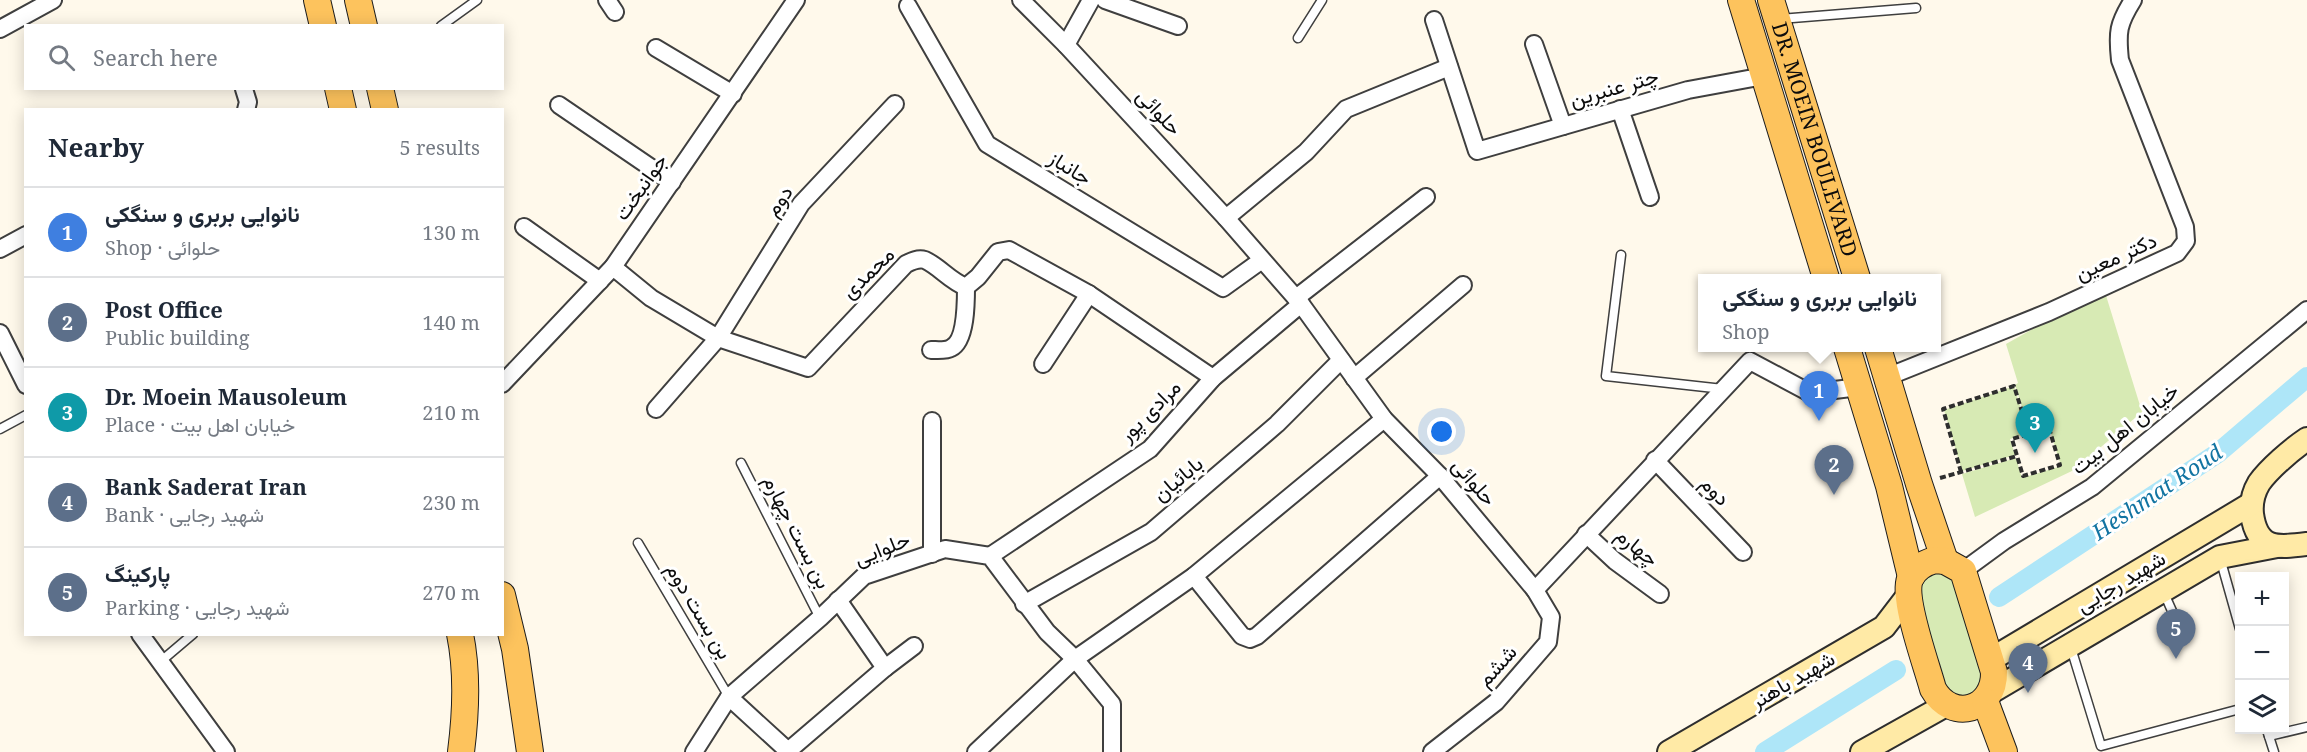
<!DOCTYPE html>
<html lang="en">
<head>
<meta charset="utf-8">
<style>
	body { margin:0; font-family:"Noto Serif",Vazirmatn,serif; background:#f2f2f3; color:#1f2937 }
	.controls { position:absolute; right:18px; bottom:18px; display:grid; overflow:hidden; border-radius:0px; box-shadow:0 3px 15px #0003 }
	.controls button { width:54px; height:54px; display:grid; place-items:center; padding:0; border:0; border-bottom:2px solid #e0e1e3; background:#fff; color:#1f2937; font:30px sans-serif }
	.you { position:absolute; left:1442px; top:432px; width:21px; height:21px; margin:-15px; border:4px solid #fff; border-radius:50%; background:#1a73e8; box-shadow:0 0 0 9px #1a73e833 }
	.badge { display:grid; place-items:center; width:39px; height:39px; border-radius:50%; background:#c1203b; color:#fff; font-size:20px; font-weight:700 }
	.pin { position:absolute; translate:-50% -50px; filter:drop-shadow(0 2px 3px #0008) }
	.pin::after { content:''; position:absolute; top:32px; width:21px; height:18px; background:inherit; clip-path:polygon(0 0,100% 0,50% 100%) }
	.popup { position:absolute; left:1698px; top:274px; width:243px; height:78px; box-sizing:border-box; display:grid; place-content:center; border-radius:0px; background:#fff; filter:drop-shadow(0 2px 4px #0005); font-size:20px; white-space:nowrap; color:#747a83 }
	.popup b { font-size:22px; color:#1f2937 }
	.popup::after { content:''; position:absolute; left:50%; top:100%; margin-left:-12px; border:12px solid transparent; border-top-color:#fff }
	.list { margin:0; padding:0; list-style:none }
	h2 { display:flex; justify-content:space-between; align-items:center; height:78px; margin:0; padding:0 24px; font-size:26px }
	h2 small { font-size:20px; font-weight:400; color:#747a83 }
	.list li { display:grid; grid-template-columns:39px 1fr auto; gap:18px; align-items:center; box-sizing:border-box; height:90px; padding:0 24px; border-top:2px solid #e0e1e3 }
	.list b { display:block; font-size:22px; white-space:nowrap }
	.list p { margin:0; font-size:20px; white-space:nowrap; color:#747a83 }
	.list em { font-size:20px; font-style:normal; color:#747a83 }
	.icon { flex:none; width:33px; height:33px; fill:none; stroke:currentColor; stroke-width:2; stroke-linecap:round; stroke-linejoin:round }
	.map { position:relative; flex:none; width:2307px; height:752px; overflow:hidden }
	.search { position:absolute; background:#fff; box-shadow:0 3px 15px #0003; left:24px; top:24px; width:480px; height:66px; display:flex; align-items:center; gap:15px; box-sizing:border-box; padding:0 21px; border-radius:0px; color:#747a83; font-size:22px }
	.panel { position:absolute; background:#fff; box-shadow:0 3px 15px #0003; left:24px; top:108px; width:480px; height:528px; border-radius:0px }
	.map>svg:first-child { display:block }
</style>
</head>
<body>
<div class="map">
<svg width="2307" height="752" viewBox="0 0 2307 752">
	<rect width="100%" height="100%" fill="#fff9eb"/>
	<g fill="#d7eab4">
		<polygon points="2104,289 2142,412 2074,470 1975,517 1962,474 2016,458 2022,478 2061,466 2049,427 2030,433 2015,385 2018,383 2006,344"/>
		<polygon points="2014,386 2028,433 2010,439 2015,455 1962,471 1944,410"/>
		<polygon points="1933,572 1953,574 1986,677 1979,692 1963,699 1943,689 1917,597 1920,580"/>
	</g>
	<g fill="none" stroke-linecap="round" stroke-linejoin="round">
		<g stroke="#aee6f8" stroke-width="20">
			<polyline points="1999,597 2218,453 2307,377"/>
			<polyline points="1765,752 1896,670"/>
		</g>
		<defs>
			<g id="lane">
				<polyline points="1780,19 1916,8"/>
				<polyline points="441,26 477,0"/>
				<polyline points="1298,38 1322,0"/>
				<polyline points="1621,255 1606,376 1723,389"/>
				<polyline points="0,429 26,415"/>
				<polyline points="741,463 820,618"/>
				<polyline points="638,543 729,697"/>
				<polyline points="2220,558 2240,629"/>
				<polyline points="2164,593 2176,620"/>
				<polyline points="2071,648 2101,746 2240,709"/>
				<polyline points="160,662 193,634"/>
				<polyline points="2267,730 2274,752"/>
				<polyline points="2269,736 2307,727"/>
			</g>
			<g id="street">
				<polyline points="607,0 615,12"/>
				<polyline points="1021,0 1066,45 1226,218 1301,304 1384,419 1440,476 1535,590 1750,361 1810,393 1859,387"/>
				<polyline points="1105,0 1178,26"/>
				<polyline points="908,6 987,144 1223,288 1262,260"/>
				<polyline points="1434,20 1477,151 1688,90 1764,76"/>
				<polyline points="0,29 53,0"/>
				<polyline points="1534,44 1563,126"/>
				<polyline points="1066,45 1091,0"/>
				<polyline points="656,48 733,94"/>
				<polyline points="244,89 248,102 246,110"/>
				<polyline points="559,105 672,182"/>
				<polyline points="1620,109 1650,197"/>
				<polyline points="1226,218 1306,152 1346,109 1449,67"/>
				<polyline points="524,227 600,281"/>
				<polyline points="0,249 26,235"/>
				<path d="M613,267L651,298L718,338L808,368L906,264C912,261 918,258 925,260C940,267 950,281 966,287L978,277L998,252L1009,250L1089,294L1213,378"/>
				<polyline points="1296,298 1426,197"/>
				<polyline points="0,333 26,385"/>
				<path d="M931,350C938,350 946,351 951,348C966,341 966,302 966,287"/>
				<polyline points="1043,364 1089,294"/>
				<path d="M1887,377L2049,312L2177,253L2186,241L2185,227L2120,60C2117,32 2118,24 2133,0"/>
				<polyline points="1354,378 1463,285"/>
				<polyline points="502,384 613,267 796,0"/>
				<polyline points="656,409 718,338 801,204 895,104"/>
				<polyline points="1655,460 1743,552"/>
				<polyline points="1586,534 1615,561 1660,594"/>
				<polyline points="932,554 932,421"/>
				<polyline points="990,556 1150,449 1213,378 1301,304"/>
				<polyline points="1963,571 2004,541 2092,487 2307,310"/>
				<polyline points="1194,576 1242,636 1250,639 1257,636 1440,476"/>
				<polyline points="1024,604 1151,532 1277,424 1341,360"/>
				<polyline points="140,634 226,752"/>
				<polyline points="885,668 914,646"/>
				<polyline points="729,697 788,751 885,668 838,600"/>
				<polyline points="694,752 729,697 820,618 864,576 945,549 990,556 1047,632 1075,659 1112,704 1112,752"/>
				<polyline points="976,752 1075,659 1194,576 1384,419"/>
				<polyline points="1432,752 1496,702 1548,642 1551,617 1535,590"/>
			</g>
			<g id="secondary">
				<path d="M2307,439C2292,449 2269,469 2259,483C2253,493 2251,504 2252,514C2257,550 2277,548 2307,544"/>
				<polyline points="1990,660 2251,504"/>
				<polyline points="1991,692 2220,557 2277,546"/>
				<polyline points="1669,752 1884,627 1907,597"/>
				<polyline points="1862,752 1946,705"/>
			</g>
			<g id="primary">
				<polyline points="317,0 323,26"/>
				<polyline points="358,0 364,26"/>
				<polyline points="1741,0 1826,278"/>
				<path id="s1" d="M1771,0L1857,278"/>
				<polyline points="338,88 343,110"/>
				<polyline points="380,88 385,110"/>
				<polyline points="1847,348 1889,486 1911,577"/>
				<polyline points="1878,348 1919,484 1945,561"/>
				<path d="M1935,560L1945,561L1963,571L1994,672C1995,710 1952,723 1933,689C1927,666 1902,599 1910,579C1915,568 1924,563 1935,560Z"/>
				<polyline points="502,595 515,649 530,752"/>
				<path d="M460,634C468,673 466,713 461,752"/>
				<polyline points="1985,701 2004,752"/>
			</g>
		</defs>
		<use href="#lane" stroke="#3f3f3f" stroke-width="11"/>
		<use href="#street" stroke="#3f3f3f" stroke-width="20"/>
		<use href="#secondary" stroke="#2e2e2e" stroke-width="26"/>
		<use href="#primary" stroke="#1d1d1d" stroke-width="28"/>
		<g stroke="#2e2e2e" stroke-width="4" stroke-dasharray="6 3" stroke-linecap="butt">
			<polygon points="2049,428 2060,465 2023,476 2012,439"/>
			<polyline points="1961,472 1943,409 2014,386 2029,434"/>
			<polyline points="1940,478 2017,456"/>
		</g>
		<use href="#lane" stroke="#fff" stroke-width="8"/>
		<use href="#street" stroke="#fff" stroke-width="16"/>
		<use href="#secondary" stroke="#ffeaa6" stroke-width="22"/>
		<use href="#primary" stroke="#fdc35d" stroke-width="26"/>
	</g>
	<g text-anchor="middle" stroke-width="6" stroke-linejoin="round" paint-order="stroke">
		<g font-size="21" fill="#0c0c0c" stroke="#fff">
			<text transform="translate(1614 88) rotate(-16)" y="7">چتر عنبرین</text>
			<text transform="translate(1159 112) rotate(47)" y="7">حلوائی</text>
			<text dy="7" stroke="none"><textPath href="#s1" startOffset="146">DR. MOEIN BOULEVARD</textPath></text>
			<text transform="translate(1070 168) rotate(32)" y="7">جانباز</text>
			<text transform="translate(641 187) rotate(-55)" y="7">جوانبخت</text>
			<text transform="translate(779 201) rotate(-55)" y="7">دوم</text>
			<text transform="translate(2116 257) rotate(-24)" y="7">دکتر معین</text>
			<text transform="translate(868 273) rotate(-44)" y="7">محمدی</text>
			<text transform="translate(1150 411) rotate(-45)" y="7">مرادی پور</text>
			<text transform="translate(2125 429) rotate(-39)" y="7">خیابان اهل بیت</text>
			<text transform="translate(1178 479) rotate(-40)" y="7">بابائیان</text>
			<text transform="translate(1474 482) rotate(49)" y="7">حلوائی</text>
			<text transform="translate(1715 491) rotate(46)" y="7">دوم</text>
			<text transform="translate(797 532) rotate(63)" y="7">بن بست چهارم</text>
			<text transform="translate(1637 547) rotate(39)" y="7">چهارم</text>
			<text transform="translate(882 549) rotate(-22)" y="7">حلوایی</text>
			<text transform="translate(2121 582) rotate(-31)" y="7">شهید رجایی</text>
			<text transform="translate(699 611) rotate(59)" y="7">بن بست دوم</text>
			<text transform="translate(1497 666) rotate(-48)" y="7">ششم</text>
			<text transform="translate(1793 680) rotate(-30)" y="7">شهید باهنر</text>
		</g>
		<g font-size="22" font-style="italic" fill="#1274a2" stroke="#fff">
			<text transform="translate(2157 492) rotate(-34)" y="8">Heshmat Roud</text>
		</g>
	</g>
</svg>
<div class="controls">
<button>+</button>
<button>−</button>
<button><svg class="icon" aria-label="layers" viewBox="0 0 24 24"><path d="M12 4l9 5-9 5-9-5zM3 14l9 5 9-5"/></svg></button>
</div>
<div class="you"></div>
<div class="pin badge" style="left:1819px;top:421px;background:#3f7fe0">1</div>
<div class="popup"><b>نانوایی بربری و سنگکی</b>Shop</div>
<div class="pin badge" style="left:1834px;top:495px;background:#5c6f8a">2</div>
<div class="pin badge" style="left:2035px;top:453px;background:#0f9aa8">3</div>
<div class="pin badge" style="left:2028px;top:693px;background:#5c6f8a">4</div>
<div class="pin badge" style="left:2176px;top:659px;background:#5c6f8a">5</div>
<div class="search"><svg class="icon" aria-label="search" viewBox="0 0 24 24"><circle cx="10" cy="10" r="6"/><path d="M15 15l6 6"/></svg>Search here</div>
<section class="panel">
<h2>Nearby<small>5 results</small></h2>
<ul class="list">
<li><span class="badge" style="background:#3f7fe0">1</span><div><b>نانوایی بربری و سنگکی</b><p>Shop · حلوائی</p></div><em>130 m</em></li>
<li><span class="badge" style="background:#5c6f8a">2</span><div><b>Post Office</b><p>Public building</p></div><em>140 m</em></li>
<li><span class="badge" style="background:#0f9aa8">3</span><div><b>Dr. Moein Mausoleum</b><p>Place · خیابان اهل بیت</p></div><em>210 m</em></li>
<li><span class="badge" style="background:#5c6f8a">4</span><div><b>Bank Saderat Iran</b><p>Bank · شهید رجایی</p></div><em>230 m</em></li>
<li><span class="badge" style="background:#5c6f8a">5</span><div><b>پارکینگ</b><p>Parking · شهید رجایی</p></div><em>270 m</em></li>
</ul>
</section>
</div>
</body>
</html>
